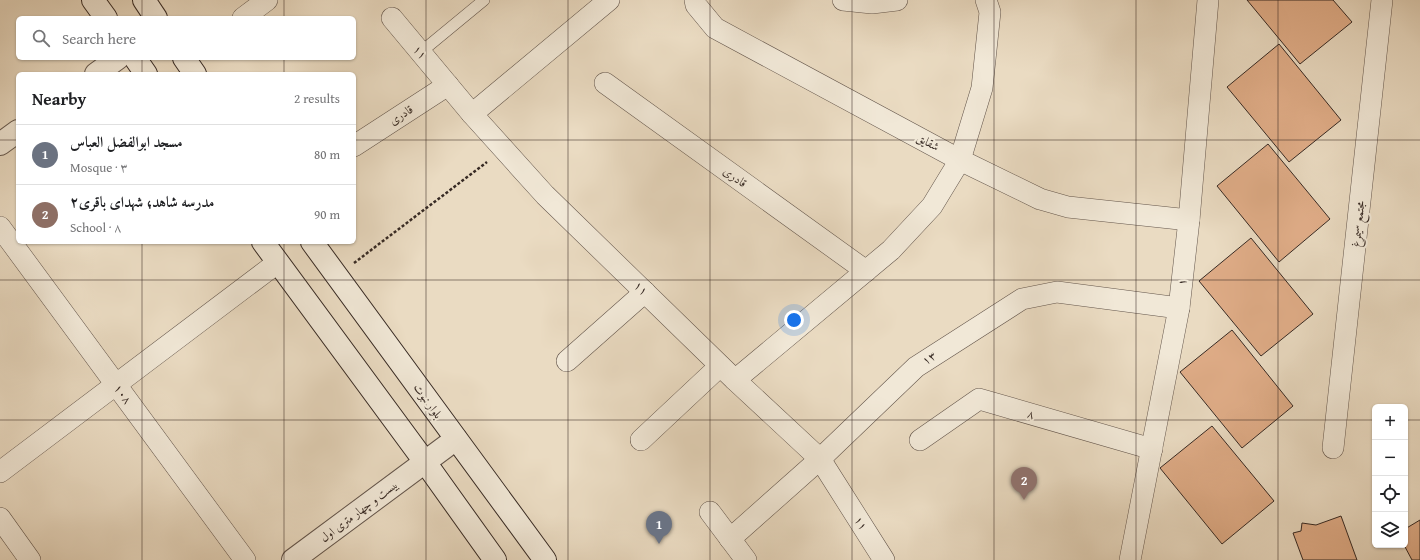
<!DOCTYPE html>
<html lang="en">
<head>
<meta charset="utf-8">
<style>
	body { margin:0; font-family:"Gentium Book Plus",Amiri,serif; background:#f6f6f6; color:#202124 }
	.controls { position:absolute; right:12px; bottom:12px; display:grid; overflow:hidden; border-radius:6px; box-shadow:0 1px 3px #0004 }
	.controls button { width:36px; height:36px; display:grid; place-items:center; padding:0; border:0; border-bottom:1px solid #e0e0e0; background:#fff; color:#202124; font:20px sans-serif }
	.you { position:absolute; left:794px; top:320px; width:14px; height:14px; margin:-10px; border:3px solid #fff; border-radius:50%; background:#1a73e8; box-shadow:0 0 0 6px #1a73e833 }
	.badge { display:grid; place-items:center; width:26px; height:26px; border-radius:50%; background:#d93025; color:#fff; font-size:13px; font-weight:700 }
	.pin { position:absolute; translate:-50% -33px; filter:drop-shadow(0 1px 2px #0008) }
	.pin::after { content:''; position:absolute; top:21px; width:14px; height:12px; background:inherit; clip-path:polygon(0 0,100% 0,50% 100%) }
	.list { margin:0; padding:0; list-style:none }
	h2 { display:flex; justify-content:space-between; align-items:center; height:52px; margin:0; padding:0 16px; font-size:17px }
	h2 small { font-size:13px; font-weight:400; color:#757577 }
	.list li { display:grid; grid-template-columns:26px 1fr auto; gap:12px; align-items:center; box-sizing:border-box; height:60px; padding:0 16px; border-top:1px solid #e0e0e0 }
	.list b { display:block; font-size:15px; white-space:nowrap }
	.list p { margin:0; font-size:13px; white-space:nowrap; color:#757577 }
	.list em { font-size:13px; font-style:normal; color:#757577 }
	.icon { flex:none; width:22px; height:22px; fill:none; stroke:currentColor; stroke-width:2; stroke-linecap:round; stroke-linejoin:round }
	.map { position:relative; flex:none; width:1420px; height:560px; overflow:hidden }
	.search { position:absolute; background:#fff; box-shadow:0 1px 3px #0004; left:16px; top:16px; width:340px; height:44px; display:flex; align-items:center; gap:10px; box-sizing:border-box; padding:0 14px; border-radius:6px; color:#757577; font-size:15px }
	.panel { position:absolute; background:#fff; box-shadow:0 1px 3px #0004; left:16px; top:72px; width:340px; height:172px; border-radius:6px }
	.map>svg:first-child { display:block }
</style>
</head>
<body>
<div class="map">
<svg width="1420" height="560" viewBox="0 0 1420 560">
	<rect width="100%" height="100%" fill="#eadbc2"/>
	<filter id="stains"><feTurbulence type="fractalNoise" baseFrequency=".005" numOctaves="4"/><feColorMatrix values="0 0 0 0 .2 0 0 0 0 .09 0 0 0 0 .02 0 0 0 .5 -.17"/></filter>
	<radialGradient id="worn" r=".72"><stop offset=".6" stop-color="#630" stop-opacity="0"/><stop offset="1" stop-color="#630" stop-opacity=".3"/></radialGradient>
	<g fill="#e0ad88" stroke="#372a24">
		<polygon points="1247,0 1333,0 1352,22 1300,64"/>
		<polygon points="1279,44 1341,120 1289,162 1227,87"/>
		<polygon points="1268,144 1330,219 1279,262 1217,186"/>
		<polygon points="1251,238 1313,314 1261,356 1199,281"/>
		<polygon points="1232,330 1293,406 1242,448 1180,372"/>
		<polygon points="1212,426 1274,501 1222,544 1160,468"/>
		<polygon points="1341,516 1357,560 1303,560 1293,533 1301,531 1302,523 1316,525"/>
		<polygon points="1420,520 1420,560 1412,560 1404,545 1405,545 1405,529"/>
	</g>
	<g fill="none" stroke-linecap="round" stroke-linejoin="round">
		<defs>
			<polyline id="service" points="421,52 484,0"/>
			<g id="minor">
				<polyline points="695,0 696,5 715,28 960,160 1040,199 1068,207 1189,220"/>
				<polyline points="843,0 872,3 897,0"/>
				<polyline points="243,18 267,0"/>
				<polyline points="392,18 472,114 545,195 735,380 820,459 884,560"/>
				<polyline points="605,83 866,271"/>
				<polyline points="472,114 609,0"/>
				<polyline points="354,146 448,85"/>
				<polyline points="0,227 245,560"/>
				<polyline points="567,361 645,292"/>
				<polyline points="735,380 891,250 932,206 960,160 982,88 990,12 986,0"/>
				<polyline points="641,440 720,366"/>
				<polyline points="920,440 979,399 1152,449"/>
				<polyline points="1333,448 1382,0"/>
				<polyline points="0,472 277,263"/>
				<polyline points="710,512 746,560"/>
				<polyline points="0,518 30,560"/>
				<polyline points="730,539 820,459 916,367 1022,299 1057,292 1179,308"/>
				<polyline points="1130,560 1179,308 1189,220 1208,0"/>
			</g>
			<g id="tertiary">
				<polyline points="96,74 118,58"/>
				<polyline points="0,144 18,131"/>
				<polyline points="293,560 456,439"/>
			</g>
			<g id="secondary">
				<polyline points="93,0 106,18"/>
				<polyline points="144,0 156,18"/>
				<polyline points="135,58 146,74"/>
				<polyline points="184,58 195,74"/>
				<polyline points="263,242 425,462 495,560"/>
				<polyline points="312,242 545,560"/>
			</g>
		</defs>
		<use href="#service" stroke="#64564c" stroke-width="12"/>
		<use href="#minor" stroke="#64564c" stroke-width="22"/>
		<use href="#tertiary" stroke="#64564c" stroke-width="24"/>
		<use href="#secondary" stroke="#372a24" stroke-width="24"/>
		<polyline stroke="#372a24" stroke-width="2.5" stroke-dasharray="3 2" stroke-linecap="butt" points="354,263 487,162"/>
		<use href="#service" stroke="#f1e8d7" stroke-width="11"/>
		<use href="#minor" stroke="#f1e8d7" stroke-width="21"/>
		<use href="#tertiary" stroke="#f1e8d7" stroke-width="22"/>
		<use href="#secondary" stroke="#f1e8d7" stroke-width="22"/>
	</g>
	<path fill="none" stroke="#372a24" stroke-width="1" stroke-opacity="0.55" d="M142,0V18M284,0V18M426,0V560M568,0V560M710,0V560M852,0V560M994,0V560M1136,0V560M1278,0V560M142,58V74M284,58V74M0,140H18M354,140H1420M142,242V560M284,242V560M0,280H1420M0,420H1375M1405,420H1420"/>
	<g text-anchor="middle" stroke-width="4" stroke-linejoin="round" paint-order="stroke">
		<g font-size="12" fill="#372a24" stroke="#f1e8d7">
			<text transform="translate(420 52) rotate(50)" y="4">۱۱</text>
			<text transform="translate(401 115) rotate(-33)" y="4">قادری</text>
			<text transform="translate(928 142) rotate(28)" y="4">شقایق</text>
			<text transform="translate(735 177) rotate(36)" y="4">قادری</text>
			<text transform="translate(1358 224) rotate(-84)" y="4">مجتمع سیمرغ</text>
			<text transform="translate(1182 282) rotate(-84)" y="4">۱</text>
			<text transform="translate(641 288) rotate(44)" y="4">۱۱</text>
			<text transform="translate(929 358) rotate(-33)" y="4">۱۳</text>
			<text transform="translate(123 394) rotate(54)" y="4">۱۰۸</text>
			<text transform="translate(428 401) rotate(54)" y="4">بلوار نبوت</text>
			<text transform="translate(1031 414) rotate(16)" y="4">۸</text>
			<text transform="translate(359 511) rotate(-37)" y="4">بیست و چهار متری اول</text>
			<text transform="translate(861 523) rotate(58)" y="4">۱۱</text>
		</g>
	</g>
	<rect width="100%" height="100%" filter="url(#stains)"/>
	<rect width="100%" height="100%" fill="url(#worn)"/>
</svg>
<div class="controls">
<button>+</button>
<button>−</button>
<button><svg class="icon" aria-label="locate" viewBox="0 0 24 24"><circle cx="12" cy="12" r="6"/><path d="M12 2v4M12 18v4M2 12h4M18 12h4"/></svg></button>
<button><svg class="icon" aria-label="layers" viewBox="0 0 24 24"><path d="M12 4l9 5-9 5-9-5zM3 14l9 5 9-5"/></svg></button>
</div>
<div class="you"></div>
<div class="pin badge" style="left:659px;top:544px;background:#6b7280">1</div>
<div class="pin badge" style="left:1024px;top:500px;background:#8d6e63">2</div>
<div class="search"><svg class="icon" aria-label="search" viewBox="0 0 24 24"><circle cx="10" cy="10" r="6"/><path d="M15 15l6 6"/></svg>Search here</div>
<section class="panel">
<h2>Nearby<small>2 results</small></h2>
<ul class="list">
<li><span class="badge" style="background:#6b7280">1</span><div><b>مسجد ابوالفضل العباس</b><p>Mosque · ۳</p></div><em>80 m</em></li>
<li><span class="badge" style="background:#8d6e63">2</span><div><b>مدرسه شاهد؛ شهدای باقری۲</b><p>School · ۸</p></div><em>90 m</em></li>
</ul>
</section>
</div>
</body>
</html>
